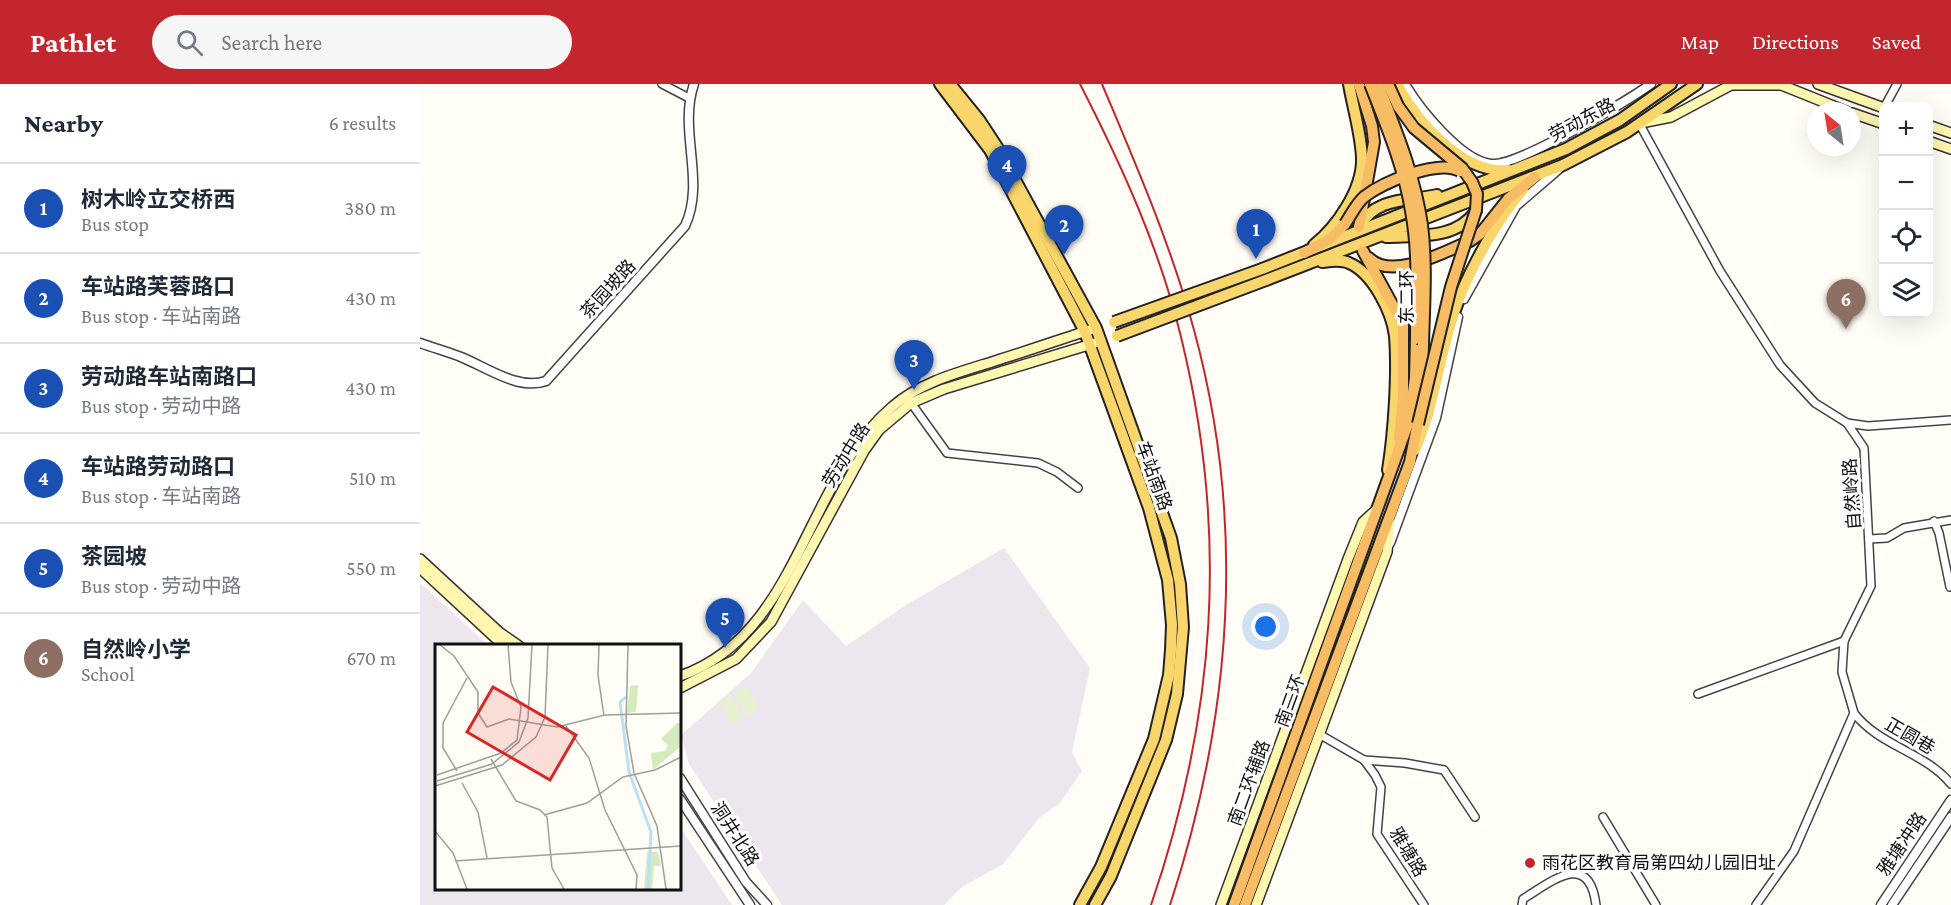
<!DOCTYPE html>
<html lang="en">
<head>
<meta charset="utf-8">
<style>
	body { margin:0; font-family:"Crimson Pro","Noto Sans SC",serif; background:#f6f6f7; color:#1f2937 }
	.controls { position:absolute; right:18px; top:18px; display:grid; overflow:hidden; border-radius:12px; box-shadow:0 6px 24px #0002 }
	.controls button { width:54px; height:54px; display:grid; place-items:center; padding:0; border:0; border-bottom:2px solid #e0e1e3; background:#fff; color:#1f2937; font:30px sans-serif }
	.compass { position:absolute; left:1387px; top:18px; width:54px; height:54px; border-radius:50%; background:#fff; box-shadow:0 6px 24px #0002; rotate:330deg }
	.you { position:absolute; left:846px; top:543px; width:21px; height:21px; margin:-15px; border:4px solid #fff; border-radius:50%; background:#1a73e8; box-shadow:0 0 0 9px #1a73e833 }
	.badge { display:grid; place-items:center; width:39px; height:39px; border-radius:50%; background:#c4262e; color:#fff; font-size:20px; font-weight:700 }
	.pin { position:absolute; translate:-50% -50px; filter:drop-shadow(0 2px 3px #0008) }
	.pin::after { content:''; position:absolute; top:32px; width:21px; height:18px; background:inherit; clip-path:polygon(0 0,100% 0,50% 100%) }
	.list { margin:0; padding:0; list-style:none }
	h2 { display:flex; justify-content:space-between; align-items:center; height:78px; margin:0; padding:0 24px; font-size:26px }
	h2 small { font-size:20px; font-weight:400; color:#747a83 }
	.list li { display:grid; grid-template-columns:39px 1fr auto; gap:18px; align-items:center; box-sizing:border-box; height:90px; padding:0 24px; border-top:2px solid #e0e1e3 }
	.list b { display:block; font-size:22px; white-space:nowrap }
	.list p { margin:0; font-size:20px; white-space:nowrap; color:#747a83 }
	.list em { font-size:20px; font-style:normal; color:#747a83 }
	.icon { flex:none; width:33px; height:33px; fill:none; stroke:currentColor; stroke-width:2; stroke-linecap:round; stroke-linejoin:round }
	.map { position:relative; flex:none; width:1531px; height:821px; overflow:hidden }
	header { display:flex; align-items:center; gap:36px; box-sizing:border-box; height:84px; padding:0 30px; background:#c4262e; color:#fff }
	header strong { font-size:28px }
	nav { display:flex; gap:33px; margin-inline-start:auto; font-size:21px }
	.search { width:420px; height:54px; background:#f6f6f7; display:flex; align-items:center; gap:15px; box-sizing:border-box; padding:0 21px; border-radius:33px; color:#747a83; font-size:22px }
	main { display:flex }
	aside { flex:1; background:#fff }
	.map>svg:first-child { display:block }
</style>
</head>
<body>
<header>
<strong>Pathlet</strong>
<div class="search"><svg class="icon" aria-label="search" viewBox="0 0 24 24"><circle cx="10" cy="10" r="6"/><path d="M15 15l6 6"/></svg>Search here</div>
<nav><a>Map</a><a>Directions</a><a>Saved</a></nav>
</header>
<main>
<aside>
<h2>Nearby<small>6 results</small></h2>
<ul class="list">
<li><span class="badge" style="background:#1a4fb4">1</span><div><b>树木岭立交桥西</b><p>Bus stop</p></div><em>380 m</em></li>
<li><span class="badge" style="background:#1a4fb4">2</span><div><b>车站路芙蓉路口</b><p>Bus stop · 车站南路</p></div><em>430 m</em></li>
<li><span class="badge" style="background:#1a4fb4">3</span><div><b>劳动路车站南路口</b><p>Bus stop · 劳动中路</p></div><em>430 m</em></li>
<li><span class="badge" style="background:#1a4fb4">4</span><div><b>车站路劳动路口</b><p>Bus stop · 车站南路</p></div><em>510 m</em></li>
<li><span class="badge" style="background:#1a4fb4">5</span><div><b>茶园坡</b><p>Bus stop · 劳动中路</p></div><em>550 m</em></li>
<li><span class="badge" style="background:#8d6e63">6</span><div><b>自然岭小学</b><p>School</p></div><em>670 m</em></li>
</ul>
</aside>
<div class="map">
<svg width="1531" height="821" viewBox="0 0 1531 821">
	<rect width="100%" height="100%" fill="#fffdf5"/>
	<g fill="#eee6ef">
		<polygon points="584,464 670,584 652,668 662,687 640,719 620,733 583,780 542,803 524,821 362,821 269,680 261,651 331,589 383,516 426,562 486,521"/>
		<polygon points="0,499 68,561 16,562 16,804 260,804 260,743 312,821 0,821"/>
	</g>
	<g fill="#e6f2cf">
		<polygon points="326,602 339,624 327,632 314,609"/>
		<polygon points="311,611 324,633 312,641 299,618"/>
	</g>
	<g fill="none" stroke-linecap="round" stroke-linejoin="round">
		<defs>
			<g id="minor">
				<polyline points="242,0 269,14"/>
				<polyline points="1465,22 1477,0"/>
				<polyline points="1219,39 1300,187 1360,281 1395,319 1427,339 1444,364 1451,502 1424,557 1422,588 1434,629 1374,767 1336,821"/>
				<polyline points="489,316 527,369 618,379 637,388 658,404"/>
				<polyline points="1427,339 1448,342 1531,336"/>
				<polyline points="1514,437 1519,449 1530,503"/>
				<polyline points="1449,455 1467,454 1484,444 1531,436"/>
				<polyline points="1278,610 1424,557"/>
				<path d="M1434,629C1459,662 1505,668 1531,700"/>
				<polyline points="899,650 944,676 955,691 961,703 957,750 1004,821"/>
				<polyline points="944,676 985,679 1024,686 1055,733"/>
				<polyline points="1183,733 1236,821"/>
				<path d="M1102,821L1103,815C1131,798 1169,765 1176,821"/>
			</g>
			<g id="tertiary">
				<path d="M985,0C999,24 1041,77 1071,80C1097,83 1207,17 1231,0"/>
				<polyline points="1044,215 1096,122 1139,85"/>
				<path d="M0,259C14,264 28,268 41,273C66,283 99,307 126,297L265,142C286,97 258,47 274,0"/>
				<polyline points="970,459 1016,334 1038,233"/>
				<polyline points="260,694 326,798 347,821"/>
				<polyline points="260,715 330,821"/>
				<polyline points="1461,821 1531,716"/>
				<polyline points="1472,821 1531,733"/>
			</g>
			<g id="secondary">
				<polyline points="1359,0 1426,27"/>
				<polyline points="1398,0 1464,24"/>
				<polyline points="1432,29 1464,40"/>
				<polyline points="1221,39 1251,33 1311,1 1360,1"/>
				<polyline points="1508,41 1531,49"/>
				<polyline points="1508,57 1531,65"/>
				<polyline points="0,475 79,548 99,562"/>
				<polyline points="0,484 84,562"/>
				<path d="M260,592C379,551 384,398 472,323C500,298 540,288 575,277C607,267 638,256 670,246"/>
				<polyline points="260,604 316,575 351,538 444,367 459,346 491,319 524,305 675,259"/>
				<polyline points="801,821 928,475 943,438 957,425"/>
				<polyline points="836,821 967,468 970,439"/>
			</g>
			<g id="primary">
				<polyline points="520,0 570,66 665,248 729,424 748,496 752,541 751,566 749,591 734,655 681,783 660,821"/>
				<polyline points="530,0 560,37 577,63 676,244 751,454 760,500 763,543 757,610 746,656 691,792 675,821"/>
				<path d="M977,0C997,37 1042,90 1088,86"/>
				<path d="M939,143C955,113 988,117 1017,111"/>
				<path d="M966,153C998,151 1036,156 1056,127"/>
				<path d="M894,161C917,143 943,105 942,74C941,49 933,24 929,0"/>
				<path d="M902,178C910,177 921,175 929,179C953,189 972,228 975,252C978,289 974,349 968,386"/>
				<polyline points="842,185 1146,65 1200,36 1251,0"/>
				<polyline points="846,196 1143,81 1207,48 1277,0"/>
				<path d="M995,366C1015,321 1019,272 1035,226C1047,190 1078,134 1103,106"/>
			</g>
			<g id="trunk">
				<polyline points="939,143 954,58 952,42 939,0"/>
				<polyline points="943,167 983,240 983,312 979,354"/>
				<polyline points="884,169 910,155 925,140"/>
				<path d="M949,174C972,197 1024,168 1050,157L1060,150L1088,115L1115,93"/>
				<polyline points="1001,315 1003,261"/>
				<polyline points="814,821 989,337 995,294 996,255"/>
				<polyline points="825,821 990,378 999,333"/>
			</g>
		</defs>
		<use href="#minor" stroke="#444" stroke-width="10"/>
		<use href="#tertiary" stroke="#444" stroke-width="11"/>
		<use href="#secondary" stroke="#333" stroke-width="12"/>
		<use href="#primary" stroke="#222" stroke-width="14"/>
		<use href="#trunk" stroke="#222" stroke-width="14"/>
		<use href="#minor" stroke="#fff" stroke-width="7"/>
		<use href="#tertiary" stroke="#fff" stroke-width="8"/>
		<use href="#secondary" stroke="#fff6b0" stroke-width="9"/>
		<use href="#primary" stroke="#f9d66b" stroke-width="10"/>
		<use href="#trunk" stroke="#f7bc64" stroke-width="10"/>
		<g stroke="#c4262e" stroke-width="2">
			<path d="M660,0C701,80 740,165 761,253C809,448 796,632 731,821"/>
			<path d="M682,0C716,81 751,161 774,246C827,440 812,632 750,821"/>
		</g>
		<defs>
			<g id="primary-bridge">
				<polyline points="694,238 842,185"/>
				<polyline points="697,252 846,196"/>
			</g>
			<g id="trunk-bridge">
				<path d="M950,0C966,41 984,83 991,127C999,169 996,212 996,255"/>
				<path d="M958,0C976,46 995,92 1002,141C1007,180 1004,221 1003,261"/>
				<polyline points="968,0 978,22 994,44 1042,84 1052,98 1057,110 1056,126 1031,203 998,340"/>
				<path d="M925,140C931,131 936,120 944,113C963,98 1018,75 1040,87"/>
			</g>
		</defs>
		<use href="#primary-bridge" stroke="#222" stroke-width="14" stroke-linecap="butt"/>
		<use href="#trunk-bridge" stroke="#222" stroke-width="14" stroke-linecap="butt"/>
		<use href="#primary-bridge" stroke="#f9d66b" stroke-width="10"/>
		<use href="#trunk-bridge" stroke="#f7bc64" stroke-width="10"/>
	</g>
	<circle fill="#c4262e" stroke="#fff" stroke-width="2" cx="1110" cy="779" r="6"/>
	<g text-anchor="middle" stroke-width="6" stroke-linejoin="round" paint-order="stroke">
		<g font-size="18" fill="#111" stroke="#fff">
			<text transform="translate(1162 36) rotate(-28)" y="6">劳动东路</text>
			<text transform="translate(188 205) rotate(-48)" y="6">茶园坡路</text>
			<text transform="translate(987 213) rotate(-90)" y="6">东二环</text>
			<text transform="translate(426 371) rotate(-58)" y="6">劳动中路</text>
			<text transform="translate(734 392) rotate(70)" y="6">车站南路</text>
			<text transform="translate(1432 410) rotate(-94)" y="6">自然岭路</text>
			<text transform="translate(870 617) rotate(-70)" y="6">南二环</text>
			<text transform="translate(1490 652) rotate(30)" y="6">正圆巷</text>
			<text transform="translate(829 699) rotate(-70)" y="6">南二环辅路</text>
			<text transform="translate(315 750) rotate(57)" y="6">洞井北路</text>
			<text transform="translate(1482 760) rotate(-56)" y="6">雅塘冲路</text>
			<text transform="translate(988 768) rotate(59)" y="6">雅塘路</text>
		</g>
		<g font-size="18" fill="#111" stroke="#fff" text-anchor="start">
			<text x="1122" y="785">雨花区教育局第四幼儿园旧址</text>
		</g>
	</g>
	<g transform="translate(15 560)">
		<rect width="246" height="246" fill="#fffdf5"/>
		<path d="M203,41L201,68L192,69L195,42ZM242,79H246L245,103L218,126L216,109L230,107L233,101L226,95ZM212,208H223L226,222H219L217,245H209Z" fill="#d5ebbd"/>
		<path fill="none" stroke="#b9e0f7" stroke-width="3" d="M191,53L185,58L194,128L216,188L213,245"/>
		<path fill="none" stroke="#a09f9a" stroke-width="1.5" d="M5,1L19,12L43,48V69L52,83L74,75L122,83L170,71L246,69M164,1L163,31L169,72M193,1L191,82L199,129L222,182L231,245M131,82L154,114L170,166L202,231L201,245M56,115L81,157L105,166L112,173L117,224L129,245M22,127L8,104V79L32,34M2,131L66,109L82,96L86,63L76,38L73,1M2,137L57,120L84,98L93,74L97,1M27,139L43,168L52,214M0,142L67,121L101,93L110,73L113,1M109,171L152,159L188,133L220,126L246,113M0,187L18,209L32,245M20,217L246,202"/>
		<path fill="#d62828" fill-opacity="0.15" stroke="#d62828" stroke-width="3" d="M58,43L141,91L115,136L32,88Z"/>
		<rect width="246" height="246" fill="none" stroke="#111" stroke-width="3"/>
	</g>
</svg>
<div class="controls">
<button>+</button>
<button>−</button>
<button><svg class="icon" aria-label="locate" viewBox="0 0 24 24"><circle cx="12" cy="12" r="6"/><path d="M12 2v4M12 18v4M2 12h4M18 12h4"/></svg></button>
<button><svg class="icon" aria-label="layers" viewBox="0 0 24 24"><path d="M12 4l9 5-9 5-9-5zM3 14l9 5 9-5"/></svg></button>
</div>
<svg class="compass" viewBox="-18 -18 36 36"><path d="M0-13l5 13h-10z" fill="#e53935"/><path d="M0 13l5-13h-10z" fill="#747a83"/></svg>
<div class="you"></div>
<div class="pin badge" style="left:836px;top:175px;background:#1a4fb4">1</div>
<div class="pin badge" style="left:644px;top:171px;background:#1a4fb4">2</div>
<div class="pin badge" style="left:494px;top:306px;background:#1a4fb4">3</div>
<div class="pin badge" style="left:587px;top:111px;background:#1a4fb4">4</div>
<div class="pin badge" style="left:305px;top:564px;background:#1a4fb4">5</div>
<div class="pin badge" style="left:1426px;top:245px;background:#8d6e63">6</div>
</div>
</main>
</body>
</html>
